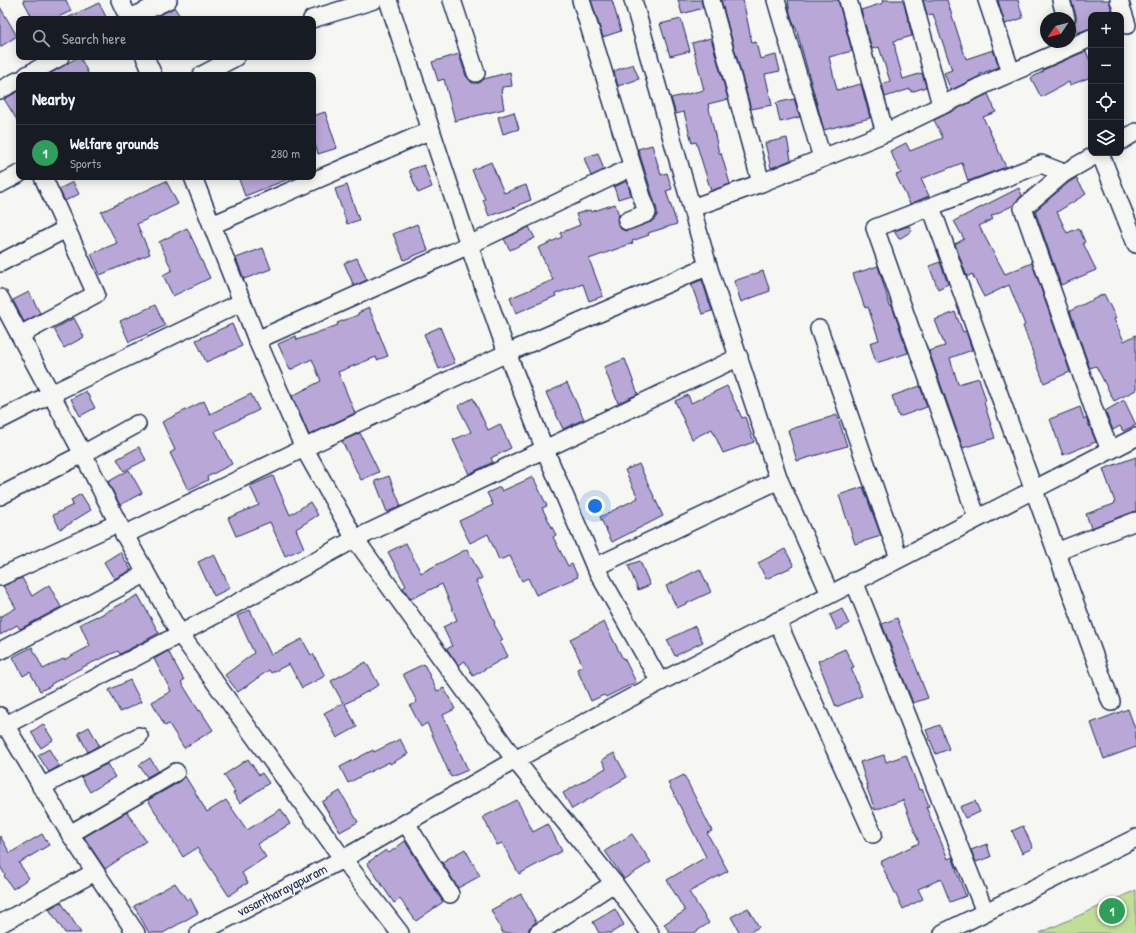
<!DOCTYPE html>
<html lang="en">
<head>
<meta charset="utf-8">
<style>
	body { margin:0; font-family:"Patrick Hand",sans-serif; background:#20242c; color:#f1f3f6 }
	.controls { position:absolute; right:12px; top:12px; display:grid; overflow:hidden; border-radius:8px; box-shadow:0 2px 10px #0003 }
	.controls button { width:36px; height:36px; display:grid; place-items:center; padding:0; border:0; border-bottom:1px solid #363941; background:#171b24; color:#f1f3f6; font:20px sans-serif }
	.compass { position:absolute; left:1040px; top:12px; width:36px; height:36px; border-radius:50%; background:#171b24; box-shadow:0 2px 10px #0003; rotate:235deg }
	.you { position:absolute; left:595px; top:506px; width:14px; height:14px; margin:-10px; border:3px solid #fff; border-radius:50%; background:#1a73e8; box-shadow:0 0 0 6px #1a73e833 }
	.badge { display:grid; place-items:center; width:26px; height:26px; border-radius:50%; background:#7c3aed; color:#fff; font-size:13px; font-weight:700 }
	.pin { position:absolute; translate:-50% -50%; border:2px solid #fff; box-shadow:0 1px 4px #0006 }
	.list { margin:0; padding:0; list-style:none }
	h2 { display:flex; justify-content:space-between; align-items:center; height:52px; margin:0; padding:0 16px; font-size:17px }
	h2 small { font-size:13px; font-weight:400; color:#9ea1a6 }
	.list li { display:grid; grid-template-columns:26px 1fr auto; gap:12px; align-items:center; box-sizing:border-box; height:56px; padding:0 16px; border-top:1px solid #363941 }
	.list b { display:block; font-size:15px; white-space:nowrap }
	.list p { margin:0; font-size:13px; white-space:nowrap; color:#9ea1a6 }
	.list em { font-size:13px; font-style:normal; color:#9ea1a6 }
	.icon { flex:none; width:22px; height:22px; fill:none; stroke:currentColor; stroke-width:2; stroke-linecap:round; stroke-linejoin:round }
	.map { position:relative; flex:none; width:1136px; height:933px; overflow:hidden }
	.search { position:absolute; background:#171b24; box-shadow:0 2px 10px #0003; left:16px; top:16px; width:300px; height:44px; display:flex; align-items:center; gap:10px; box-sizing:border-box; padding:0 14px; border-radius:8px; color:#9ea1a6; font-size:15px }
	.panel { position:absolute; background:#171b24; box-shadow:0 2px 10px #0003; left:16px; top:72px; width:300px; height:108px; border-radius:8px }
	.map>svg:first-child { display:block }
</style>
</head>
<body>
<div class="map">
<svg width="1136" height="933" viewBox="0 0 1136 933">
	<rect width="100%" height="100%" fill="#f6f6f2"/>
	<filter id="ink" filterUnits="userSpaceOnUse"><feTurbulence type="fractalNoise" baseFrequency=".025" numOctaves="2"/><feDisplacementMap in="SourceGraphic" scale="8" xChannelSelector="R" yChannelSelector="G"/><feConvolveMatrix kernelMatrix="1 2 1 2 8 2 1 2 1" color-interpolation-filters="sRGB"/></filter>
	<g filter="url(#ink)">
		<polygon fill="#c1de96" stroke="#6e867a" points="1136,890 1136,933 1040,933"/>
		<g fill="#b9a7d7" stroke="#1b2f5e">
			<polygon points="23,0 66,0 71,11 54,19 33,19"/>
			<polygon points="591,0 612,0 621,31 603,37"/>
			<polygon points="678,0 701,0 703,8 682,14"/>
			<polygon points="721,0 743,0 752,43 756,42 760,59 776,55 780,71 765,74 772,105 751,109"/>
			<polygon points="788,0 838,0 852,51 829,57 837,90 861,84 870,118 824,130 796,28 795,28 790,13"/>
			<polygon points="882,0 903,0 912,36 894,41 896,53 903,79 922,73 926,87 911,92 910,89 885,97 882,84 890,81 879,47 872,49 861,10 883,3"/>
			<polygon points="923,0 947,0 966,59 993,50 999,67 980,74 980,76 951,90 944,73 952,70 933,14 927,15"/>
			<polygon points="998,0 1018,0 1023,18 1005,24"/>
			<polygon points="1071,0 1109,0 1113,15 1091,15 1091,28 1077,33 1074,24 1076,20 1076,15"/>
			<polygon points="99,3 107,19 65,19"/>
			<polygon points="0,7 17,36 0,47"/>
			<polygon points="174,7 182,19 151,19 172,9"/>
			<polygon points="681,19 690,51 670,56 660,24"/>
			<polygon points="711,38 728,99 708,104 719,153 721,153 730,184 711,191 696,142 692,143 684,112 676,114 671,98 704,90 692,43"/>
			<polygon points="1086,51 1091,63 1091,77 1070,85 1069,82 1041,97 1031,78 1044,71 1043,70"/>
			<polygon points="459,54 466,76 472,83 479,83 484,79 510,72 512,86 502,87 502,90 501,90 504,109 455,121 444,79 438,81 432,62"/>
			<polygon points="78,57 80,57 89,75 48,75"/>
			<polygon points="633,64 639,79 618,86 614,71"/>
			<polygon points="19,91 19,123 4,99"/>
			<polygon points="988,94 996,112 983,117 1006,167 968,181 962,163 921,179 929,196 910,204 896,175 901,173 890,151 906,143 910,151 943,138 934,120"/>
			<polygon points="794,99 800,117 780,122 776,103"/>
			<polygon points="325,112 337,148 318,154 313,137 313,116"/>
			<polygon points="514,112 519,129 503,134 498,117"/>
			<polygon points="787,138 791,160 771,168 765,143"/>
			<polygon points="652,145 661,175 667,173 672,189 666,191 677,224 648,233 649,235 632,241 633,243 589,259 603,296 589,301 583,284 555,294 556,296 516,313 510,298 553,280 538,248 562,237 560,233 580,225 576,214 590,210 591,212 615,204 619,215 617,219 618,224 621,229 626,231 651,222 655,219 657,215 657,210 638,149"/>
			<polygon points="598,153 604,170 591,176 584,158"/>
			<polygon points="491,162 504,193 526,185 531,200 518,205 519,206 489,216 483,200 485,199 472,170"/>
			<polygon points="424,165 432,187 418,193 409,170"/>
			<polygon points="238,177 291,177 291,178 245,196"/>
			<polygon points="1076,178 1086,194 1057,212 1067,233 1079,228 1085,242 1083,243 1096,270 1061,285 1035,211 1068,183"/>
			<polygon points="166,181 178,204 137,224 150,254 100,275 91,254 117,243 101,212"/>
			<polygon points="627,181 631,195 618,199 614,187"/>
			<polygon points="73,182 79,194 65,201 59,189"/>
			<polygon points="347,185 359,220 347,224 335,189"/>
			<polygon points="1019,188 1022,195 1014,205 991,216 993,219 979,226 1005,274 1032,263 1070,372 1044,383 1023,326 1025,325 1009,285 984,297 972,274 967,277 955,244 964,239 954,221"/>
			<polygon points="417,224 428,250 404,260 393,234"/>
			<polygon points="909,226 912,231 899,239 894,231"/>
			<polygon points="529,227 535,238 510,250 504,239"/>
			<polygon points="187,228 198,251 197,251 210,278 173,296 163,275 172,270 159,242"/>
			<polygon points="263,248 271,269 244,279 236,258"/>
			<polygon points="357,258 367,280 354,286 344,263"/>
			<polygon points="940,262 948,284 938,289 929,266"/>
			<polygon points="878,266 890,306 892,306 908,353 876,363 870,343 879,340 868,307 865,308 853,274"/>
			<polygon points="763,271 770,291 741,302 734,281"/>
			<polygon points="702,280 712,311 702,314 691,284"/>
			<polygon points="29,292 40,313 24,322 13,300"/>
			<polygon points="1104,294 1116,318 1114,319 1124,341 1136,335 1136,390 1114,401 1096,366 1090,368 1089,366 1070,311"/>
			<polygon points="155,305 165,326 129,342 120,321"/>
			<polygon points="369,308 388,356 377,360 376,357 338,372 355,413 309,435 292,396 321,381 312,359 290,370 278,344 296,336 297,340 338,325 337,323 358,315 358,313"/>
			<polygon points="955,312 963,332 966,331 972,350 950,358 958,384 979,378 986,401 984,402 995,438 963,448 929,351 945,346 935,320"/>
			<polygon points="74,318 84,337 64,348 54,329"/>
			<polygon points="232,324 242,346 206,362 196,340"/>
			<polygon points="440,327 455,363 439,369 424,334"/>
			<polygon points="625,359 638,394 618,403 604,367"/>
			<polygon points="567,383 584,419 563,429 546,393"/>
			<polygon points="727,386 742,418 745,417 754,442 723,453 712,429 692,439 675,401 688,395 691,403"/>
			<polygon points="920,386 927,407 899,417 892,396"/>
			<polygon points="86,391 95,408 80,416 71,399"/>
			<polygon points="251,394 259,410 215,431 232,464 207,477 208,480 188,490 170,453 175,450 162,422 204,401 210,414"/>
			<polygon points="473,398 488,430 500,424 511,448 491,458 493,462 469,474 453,440 471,432 458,406"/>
			<polygon points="1124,400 1136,425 1123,431 1120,426 1113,430 1105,411"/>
			<polygon points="1080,407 1084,419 1086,418 1096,442 1063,455 1050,419"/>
			<polygon points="837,415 847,446 797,461 788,430"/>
			<polygon points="360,433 379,472 361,480 342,441"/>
			<polygon points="139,447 146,460 124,471 117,459"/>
			<polygon points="1136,457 1136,511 1091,528 1086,514 1114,504 1115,502 1103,469"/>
			<polygon points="639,464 663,516 612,542 600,517 638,498 625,470"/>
			<polygon points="129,470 142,493 120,505 108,482"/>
			<polygon points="273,476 290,515 310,502 318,515 296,529 304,548 285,556 270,522 236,536 228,518 259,505 250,486"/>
			<polygon points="389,476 401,506 387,512 375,481"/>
			<polygon points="533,477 547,506 542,508 556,535 553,537 568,566 572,564 578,577 536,595 528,578 522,581 510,556 499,560 488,534 470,543 459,521 493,505 487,493 500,487 502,491"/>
			<polygon points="863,487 881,536 855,544 839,495"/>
			<polygon points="81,494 91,510 73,521 73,522 60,529 53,515 73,505 71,500"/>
			<polygon points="406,543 421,573 467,549 482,578 476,581 495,623 494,624 503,640 500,642 508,656 473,676 465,661 458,665 447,649 452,646 443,627 457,620 442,584 411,599 403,588 406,586 388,552"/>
			<polygon points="785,549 794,566 766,579 758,563"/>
			<polygon points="120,552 131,570 114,579 104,562"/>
			<polygon points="214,554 230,588 214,596 198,562"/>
			<polygon points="640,561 650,585 638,590 628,565"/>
			<polygon points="700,569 711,592 677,608 666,586"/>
			<polygon points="22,578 32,596 49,585 61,607 20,629 17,625 0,635 0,617 16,608 3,586"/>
			<polygon points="138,595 159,633 120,654 118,651 87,665 51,684 51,686 40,691 30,672 23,676 13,657 32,647 43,669 63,659 64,660 90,646 80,624 97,616 97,617"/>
			<polygon points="842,609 849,624 837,630 830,615"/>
			<polygon points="250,610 271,655 302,639 311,655 313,654 325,676 302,688 289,664 271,673 269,670 238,692 225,675 254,653 237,616"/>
			<polygon points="897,618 928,698 913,703 882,624"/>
			<polygon points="604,622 623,659 624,658 636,682 606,697 604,695 591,701 577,669 583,666 570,639"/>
			<polygon points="695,626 703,642 675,656 667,640"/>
			<polygon points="845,649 854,667 851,668 862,696 836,707 818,661"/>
			<polygon points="168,651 184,680 181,682 199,711 200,710 213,730 184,748 169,724 165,726 152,702 171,691 154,659"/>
			<polygon points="366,662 379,685 345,704 357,727 337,738 324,713 343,703 331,681"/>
			<polygon points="424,664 437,691 444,688 455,709 443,715 468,770 451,777 427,723 421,727 410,706 417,702 403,674"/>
			<polygon points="130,680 141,702 120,712 109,690"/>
			<polygon points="1128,709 1136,731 1136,747 1104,759 1091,723"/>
			<polygon points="43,724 53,740 41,748 31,732"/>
			<polygon points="940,725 949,749 936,754 926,730"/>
			<polygon points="89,727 99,745 88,752 78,733"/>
			<polygon points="400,739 408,754 390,764 389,762 348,783 340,767 373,750 374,752"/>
			<polygon points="49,749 59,766 49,772 38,755"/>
			<polygon points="614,753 627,777 572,809 563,793 606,768 602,760"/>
			<polygon points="884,755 886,762 906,755 919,790 922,789 929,806 926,807 941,842 948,859 952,857 957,870 956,870 966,896 950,902 941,879 918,889 923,899 903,909 880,862 919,843 903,800 875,810 867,788 868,788 860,762"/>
			<polygon points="150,758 158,771 147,777 139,765"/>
			<polygon points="248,759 259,775 262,773 269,783 240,803 233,793 235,792 224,775"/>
			<polygon points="107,764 115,777 90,792 81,777"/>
			<polygon points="684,775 712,831 707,833 728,871 689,892 709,923 694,933 670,933 664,924 685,911 667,880 706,857 668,783"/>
			<polygon points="185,776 207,812 226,800 247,830 281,809 290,824 257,844 266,857 242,873 248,883 238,888 239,889 229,896 197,848 183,857 148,800 181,781"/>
			<polygon points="340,791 358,822 340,832 322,802"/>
			<polygon points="517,800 533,832 548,824 562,851 519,874 502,843 497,845 483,817"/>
			<polygon points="975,801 980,812 965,818 960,807"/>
			<polygon points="127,812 146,841 105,869 84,837"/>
			<polygon points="1023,826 1033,848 1022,853 1012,831"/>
			<polygon points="42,834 49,845 19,863 29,878 13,889 4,876 5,875 0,866 0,836 10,853"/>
			<polygon points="632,834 651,862 624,879 605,851"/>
			<polygon points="405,841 443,902 416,921 400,899 394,903 367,863 386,850 389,853"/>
			<polygon points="987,844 991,857 976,862 971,850"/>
			<polygon points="465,849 480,876 458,888 442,862"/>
			<polygon points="175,883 187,900 190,898 198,913 163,933 149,933 134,906"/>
			<polygon points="521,894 536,922 529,928 528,933 503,933 491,910"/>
			<polygon points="61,902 81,933 65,933 49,909"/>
			<polygon points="748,908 759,927 748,933 740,933 731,917"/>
			<polygon points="615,909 624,925 611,933 599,933 593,922"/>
		</g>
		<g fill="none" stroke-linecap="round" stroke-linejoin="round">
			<defs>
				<g id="minor">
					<polyline points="120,0 129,19"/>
					<polyline points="388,0 469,245 507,353 545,450 595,567 660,682"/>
					<polyline points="452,0 476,73"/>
					<polyline points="581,0 647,213 627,221"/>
					<polyline points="633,0 708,266 779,480 830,594"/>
					<polyline points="711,0 761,183"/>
					<polyline points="776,0 822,158"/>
					<polyline points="848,0 885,133"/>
					<polyline points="913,0 941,105"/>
					<polyline points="987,0 1011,72"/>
					<polyline points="1061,0 1066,18"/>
					<polyline points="1119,0 1127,25"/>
					<polyline points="128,19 168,0"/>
					<polyline points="312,19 374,0"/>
					<polyline points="145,57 153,75"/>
					<polyline points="27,75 60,57"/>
					<polyline points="202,75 236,57"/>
					<polyline points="0,90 19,80"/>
					<polyline points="1121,141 1136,132"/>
					<polyline points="1099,153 1064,173 1023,208 1095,413 1110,450"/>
					<polyline points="1100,153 1136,244"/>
					<polyline points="193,177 257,340 304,448 355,539 515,760 614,883 650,933"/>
					<polyline points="0,184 19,174"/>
					<polyline points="931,207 1111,702"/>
					<polyline points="692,208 761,183 885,133 988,83 1091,38"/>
					<polyline points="212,225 431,130"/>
					<polyline points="0,263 66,229"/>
					<polyline points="0,298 83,454 118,523 180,634 343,859 400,933"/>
					<polyline points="819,329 899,558"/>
					<polyline points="20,335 96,294 43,177"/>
					<polyline points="257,340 469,245 632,167"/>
					<polyline points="0,420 51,394 242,302"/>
					<polyline points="0,496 83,454 137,424"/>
					<polyline points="977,518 875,228 1041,164 1064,173"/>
					<polyline points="124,535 304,448 507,353 708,266"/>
					<polyline points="1056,552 1136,521"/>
					<polyline points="595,567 779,480"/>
					<polyline points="0,577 118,523"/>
					<polyline points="854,581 985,912"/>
					<polyline points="777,621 873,834"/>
					<polyline points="0,651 145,574"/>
					<polyline points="0,716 70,834 136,933"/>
					<polyline points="0,728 180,634 355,539 739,357"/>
					<polyline points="41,787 139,736"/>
					<polyline points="406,823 450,894"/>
					<polyline points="70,834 176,772"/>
					<polyline points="0,924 95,872"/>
					<polyline points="199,933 343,859 515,760 660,682 1136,437"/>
					<polyline points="538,933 614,883"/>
					<polyline points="943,933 1136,838"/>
				</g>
			</defs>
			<use href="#minor" stroke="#1b2f5e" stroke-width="20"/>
			<use href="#minor" stroke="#f6f6f2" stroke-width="17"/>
		</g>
	</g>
	<g text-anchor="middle" stroke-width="3" stroke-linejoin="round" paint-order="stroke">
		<g font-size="14" fill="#1b2f5e" stroke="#f6f6f2">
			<text transform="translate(282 890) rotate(-27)" y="5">vasantharayapuram</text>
		</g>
	</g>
</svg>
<div class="controls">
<button>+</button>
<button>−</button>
<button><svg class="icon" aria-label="locate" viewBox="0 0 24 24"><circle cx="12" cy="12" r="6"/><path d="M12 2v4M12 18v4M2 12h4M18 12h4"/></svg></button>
<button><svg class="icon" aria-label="layers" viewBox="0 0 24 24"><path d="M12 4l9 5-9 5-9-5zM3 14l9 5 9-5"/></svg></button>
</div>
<svg class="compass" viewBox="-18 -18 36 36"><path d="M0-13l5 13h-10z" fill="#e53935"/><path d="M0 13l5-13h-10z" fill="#9ea1a6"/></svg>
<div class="you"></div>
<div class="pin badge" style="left:1112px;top:911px;background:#2e9e5b">1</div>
<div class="search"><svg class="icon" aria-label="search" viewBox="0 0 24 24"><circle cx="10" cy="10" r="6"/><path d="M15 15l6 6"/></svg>Search here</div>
<section class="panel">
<h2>Nearby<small></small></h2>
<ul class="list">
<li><span class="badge" style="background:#2e9e5b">1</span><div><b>Welfare grounds</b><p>Sports</p></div><em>280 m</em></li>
</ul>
</section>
</div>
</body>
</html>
